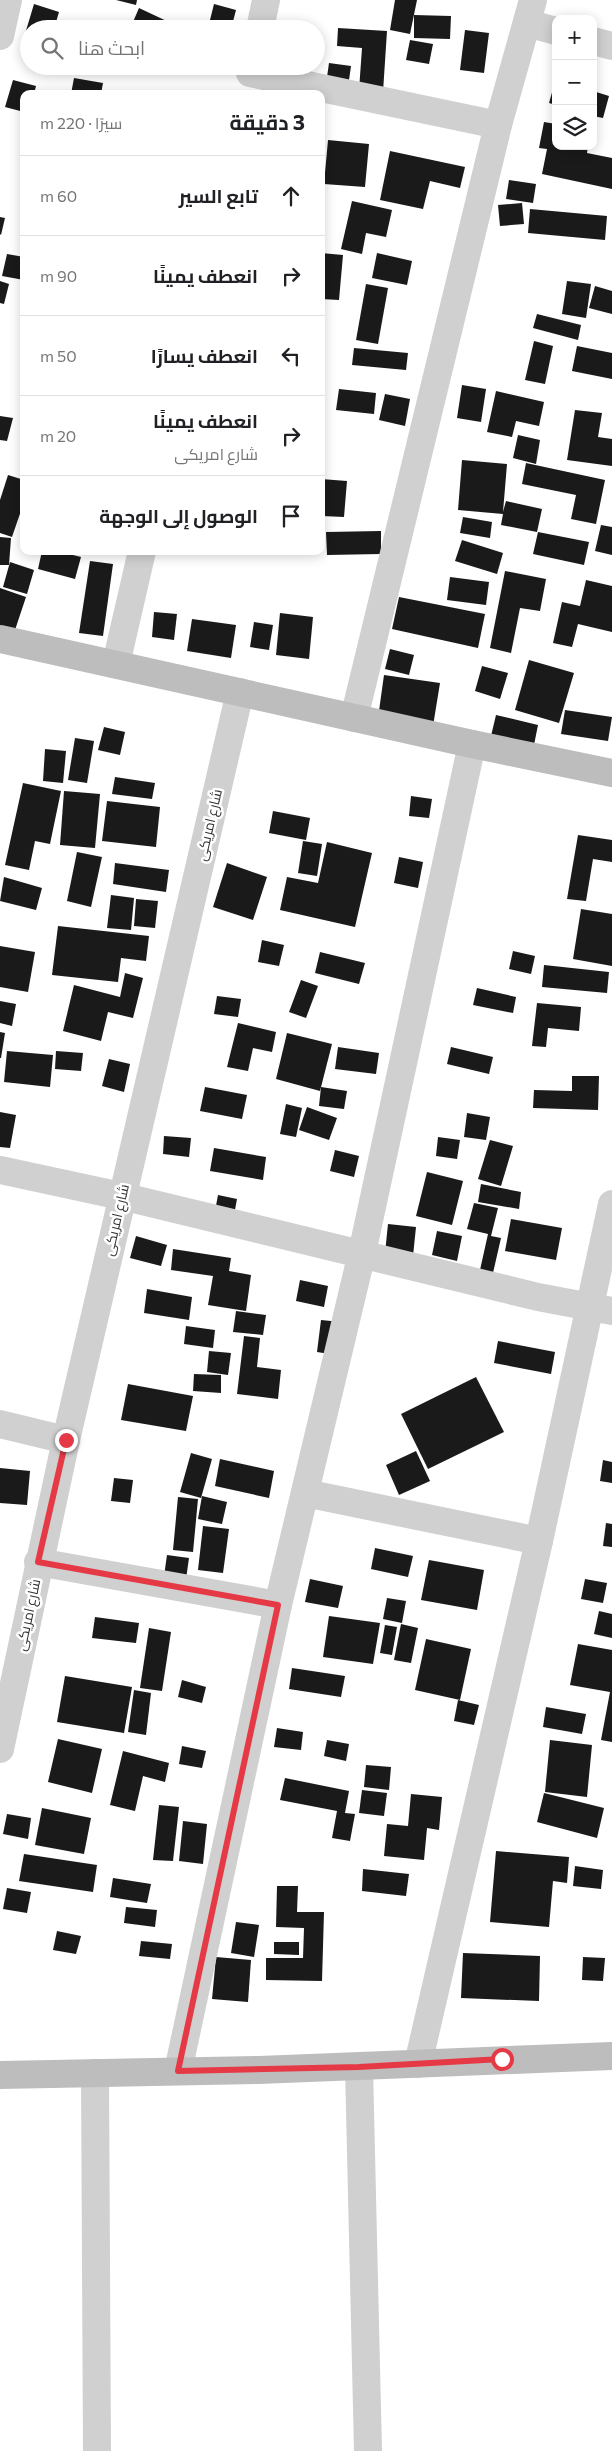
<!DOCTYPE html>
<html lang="ar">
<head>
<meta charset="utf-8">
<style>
	body { margin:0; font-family:Commissioner,Cairo,sans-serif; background:#f6f6f6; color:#202124; direction:rtl }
	.controls { position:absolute; right:15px; top:15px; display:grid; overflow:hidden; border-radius:10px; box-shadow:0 2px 12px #0003 }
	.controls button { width:45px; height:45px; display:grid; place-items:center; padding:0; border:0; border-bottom:1px solid #e0e0e0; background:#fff; color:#202124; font:25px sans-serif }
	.stop { position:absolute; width:15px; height:15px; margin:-11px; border:4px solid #e63946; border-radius:50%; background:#fff }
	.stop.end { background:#e63946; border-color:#fff; box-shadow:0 1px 5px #0008 }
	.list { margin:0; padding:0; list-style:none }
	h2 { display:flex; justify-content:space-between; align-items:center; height:65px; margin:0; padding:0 20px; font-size:21px }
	h2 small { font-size:16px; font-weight:400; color:#757577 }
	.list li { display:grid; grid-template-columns:32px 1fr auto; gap:15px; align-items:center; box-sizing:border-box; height:80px; padding:0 20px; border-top:1px solid #e0e0e0 }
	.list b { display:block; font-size:19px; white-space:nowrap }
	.list p { margin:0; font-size:16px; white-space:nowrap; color:#757577 }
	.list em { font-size:16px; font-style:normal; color:#757577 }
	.icon { flex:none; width:28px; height:28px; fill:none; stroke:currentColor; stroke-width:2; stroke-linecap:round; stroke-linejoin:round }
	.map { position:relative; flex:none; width:612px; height:2451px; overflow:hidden; direction:ltr }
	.search { position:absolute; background:#fff; box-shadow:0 2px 12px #0003; left:20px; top:20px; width:305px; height:55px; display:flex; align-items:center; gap:12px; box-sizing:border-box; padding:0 18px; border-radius:28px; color:#757577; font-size:19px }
	.panel { position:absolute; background:#fff; box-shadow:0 2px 12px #0003; left:20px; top:90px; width:305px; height:465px; border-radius:10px; direction:rtl }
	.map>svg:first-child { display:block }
</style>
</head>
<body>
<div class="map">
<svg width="612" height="2451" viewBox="0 0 612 2451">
	<rect width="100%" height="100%" fill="#fff"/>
	<g fill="#1a1a1a">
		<polygon points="116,0 137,0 136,5"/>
		<polygon points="395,0 417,0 410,34 390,30"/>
		<polygon points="34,4 59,12 54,29 29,29 29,47 22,44"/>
		<polygon points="214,4 236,10 231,29 208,28"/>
		<polygon points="139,8 173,24 171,29 130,29"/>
		<polygon points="414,15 451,16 450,39 414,38"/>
		<polygon points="338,28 387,31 383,92 359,90 362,48 337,46"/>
		<polygon points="465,30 489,33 484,73 460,70"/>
		<polygon points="410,40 433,44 429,64 406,60"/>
		<polygon points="329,63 351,66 348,87 326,84"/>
		<polygon points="74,78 103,83 101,94 71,94"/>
		<polygon points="13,80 36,86 34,94 24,94 24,112 5,107"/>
		<polygon points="555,82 556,82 556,105 549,103"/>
		<polygon points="593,91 609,96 603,118 593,116"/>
		<polygon points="544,122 556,124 556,146 588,146 587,153 612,158 612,189 542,174 547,149 539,148"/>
		<polygon points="321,135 325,136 322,153 321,153"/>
		<polygon points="328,140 369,144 365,187 324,184"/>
		<polygon points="390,151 465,167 460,188 430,181 423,209 380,200"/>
		<polygon points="509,180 536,184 533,203 506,199"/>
		<polygon points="352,201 392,210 386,237 366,233 362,254 341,249"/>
		<polygon points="522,203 524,224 500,226 498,205"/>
		<polygon points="530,209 607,216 605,240 528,233"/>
		<polygon points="0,217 5,218 1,235 0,234"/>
		<polygon points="321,253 343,255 339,300 321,299"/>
		<polygon points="377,253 412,261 407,285 372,278"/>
		<polygon points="7,254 24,257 24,280 2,276"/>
		<polygon points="0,281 9,284 4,304 0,303"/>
		<polygon points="567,281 591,284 586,318 562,314"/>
		<polygon points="366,284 388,288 378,344 356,340"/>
		<polygon points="595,286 612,291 612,314 589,308"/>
		<polygon points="537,314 581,325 578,340 533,328"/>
		<polygon points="534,341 553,346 545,384 525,380"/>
		<polygon points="577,346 612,353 612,379 572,371"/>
		<polygon points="354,348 408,353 406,370 352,365"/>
		<polygon points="462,385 486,389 481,422 457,418"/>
		<polygon points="339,389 376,393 374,414 336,410"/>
		<polygon points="496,391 544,402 539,426 516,421 512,437 487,432"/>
		<polygon points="385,394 410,399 405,426 379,420"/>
		<polygon points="575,410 602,413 598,437 612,439 612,466 567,460"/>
		<polygon points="0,416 13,418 7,441 0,440"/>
		<polygon points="518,435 540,440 536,464 513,458"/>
		<polygon points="462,460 507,464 503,512 506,501 542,509 537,532 501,525 503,514 458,510"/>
		<polygon points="526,463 605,480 596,524 571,519 576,495 522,484"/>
		<polygon points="8,475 24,480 24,502 12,537 0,533 0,500"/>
		<polygon points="321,479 347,481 344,517 322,516 323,493 321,493"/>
		<polygon points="463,517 492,522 490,538 460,533"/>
		<polygon points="601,525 612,527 612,555 595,551"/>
		<polygon points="381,531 381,554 327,555 326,532"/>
		<polygon points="538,532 589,542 584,565 533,554"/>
		<polygon points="0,537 11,538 9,565 0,565"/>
		<polygon points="462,540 503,553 497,574 455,561"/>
		<polygon points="42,551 57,551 81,557 75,579 38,569"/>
		<polygon points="90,561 113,564 103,636 79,633"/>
		<polygon points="10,562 34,570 27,594 3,587"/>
		<polygon points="505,571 546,579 540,611 520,608 511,653 490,648"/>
		<polygon points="450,577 489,582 486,605 447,600"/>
		<polygon points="586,580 612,586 612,632 578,624 572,647 553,643 562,602 580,606"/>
		<polygon points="0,588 26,597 13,636 0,632"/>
		<polygon points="399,597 485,614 478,648 392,629"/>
		<polygon points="154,612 177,614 174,640 152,637"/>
		<polygon points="280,613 313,617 309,659 276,655"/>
		<polygon points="192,619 236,625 231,658 187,651"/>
		<polygon points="254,622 273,625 269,650 250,647"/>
		<polygon points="390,649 414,655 409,675 385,669"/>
		<polygon points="529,660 574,673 559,723 515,710"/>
		<polygon points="482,666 508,673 500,699 475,691"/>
		<polygon points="384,675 440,683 433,726 378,718"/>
		<polygon points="565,710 612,717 608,741 561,734"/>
		<polygon points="496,715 538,725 534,745 491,736"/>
		<polygon points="104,727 125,732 120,755 98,750"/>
		<polygon points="75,738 94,741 87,783 68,780"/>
		<polygon points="45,749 66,751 63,783 43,781"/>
		<polygon points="115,777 155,783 152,799 112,794"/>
		<polygon points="23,783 61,791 50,844 35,841 29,870 5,865"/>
		<polygon points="64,791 100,794 95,848 60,845"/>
		<polygon points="411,796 432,799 429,818 409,816"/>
		<polygon points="107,801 160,807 156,847 102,841"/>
		<polygon points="273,811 310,818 306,840 269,833"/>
		<polygon points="578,835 612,840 612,862 593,859 586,901 567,899"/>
		<polygon points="303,841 322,844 317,876 298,873"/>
		<polygon points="327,842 372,853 355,927 280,910 287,877 318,883"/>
		<polygon points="77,852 102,857 91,907 67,901"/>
		<polygon points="399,857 423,862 418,888 394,883"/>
		<polygon points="115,863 169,870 166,892 113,884"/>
		<polygon points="227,863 267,877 253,920 213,907"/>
		<polygon points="4,877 42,888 36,910 0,901"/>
		<polygon points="111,895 134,898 131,930 107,928"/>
		<polygon points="136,899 158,901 155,928 134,926"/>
		<polygon points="581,909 612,914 612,966 573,959"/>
		<polygon points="58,926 149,936 146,961 121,958 118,982 52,975"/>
		<polygon points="262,940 284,945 279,966 258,962"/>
		<polygon points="0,946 35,952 28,992 0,987"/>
		<polygon points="513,951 535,956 531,974 509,969"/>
		<polygon points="320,952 365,963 359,984 315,973"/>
		<polygon points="544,965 609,972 607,993 542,987"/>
		<polygon points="125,973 143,978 133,1018 108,1012 101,1041 63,1031 74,985 120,997"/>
		<polygon points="301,980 318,986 306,1018 289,1012"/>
		<polygon points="477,988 516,997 513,1013 473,1005"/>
		<polygon points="217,996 241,999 238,1017 214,1014"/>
		<polygon points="0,1001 16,1004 12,1026 0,1023"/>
		<polygon points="537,1003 581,1007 579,1031 548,1028 546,1047 532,1046"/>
		<polygon points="238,1023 276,1032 272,1052 253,1048 248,1071 227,1067"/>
		<polygon points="0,1032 5,1033 1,1058 0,1058"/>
		<polygon points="287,1033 332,1044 320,1091 276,1079"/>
		<polygon points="338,1047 379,1053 376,1074 335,1069"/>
		<polygon points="451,1047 493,1057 489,1074 447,1064"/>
		<polygon points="7,1051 53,1055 50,1087 4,1082"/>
		<polygon points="56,1051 83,1053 81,1071 55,1069"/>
		<polygon points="109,1059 130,1064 124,1092 102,1086"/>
		<polygon points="572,1076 599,1076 598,1110 533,1108 534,1090 572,1091"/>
		<polygon points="205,1087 247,1095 242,1119 200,1111"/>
		<polygon points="321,1087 347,1091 344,1109 319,1106"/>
		<polygon points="286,1104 302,1108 296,1137 280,1134"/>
		<polygon points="307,1107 337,1118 329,1140 299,1130"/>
		<polygon points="0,1112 16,1115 10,1148 0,1147"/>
		<polygon points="467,1113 490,1117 486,1140 464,1137"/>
		<polygon points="164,1136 191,1138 189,1157 163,1154"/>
		<polygon points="438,1137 460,1140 457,1159 436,1156"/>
		<polygon points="490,1140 513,1146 501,1186 478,1179"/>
		<polygon points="214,1148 266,1157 263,1180 210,1171"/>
		<polygon points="335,1150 359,1156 354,1177 330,1171"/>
		<polygon points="427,1172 463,1181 452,1225 416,1216"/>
		<polygon points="481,1184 521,1192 519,1209 478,1202"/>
		<polygon points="218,1195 237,1199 233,1220 214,1216"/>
		<polygon points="474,1203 498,1208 491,1236 501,1238 493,1273 480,1270 488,1234 467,1229"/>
		<polygon points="511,1219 562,1228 556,1260 505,1251"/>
		<polygon points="388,1224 416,1227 413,1256 385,1253"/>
		<polygon points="437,1231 462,1236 457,1261 432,1255"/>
		<polygon points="136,1236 167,1245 161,1266 130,1258"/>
		<polygon points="173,1249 231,1258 229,1271 251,1275 246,1311 208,1305 213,1276 171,1270"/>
		<polygon points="300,1280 328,1286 324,1307 296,1301"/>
		<polygon points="147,1289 192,1297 189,1320 144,1313"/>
		<polygon points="236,1311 266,1315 263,1335 233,1332"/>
		<polygon points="321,1320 341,1322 336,1355 317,1352"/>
		<polygon points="186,1326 215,1330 213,1348 184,1344"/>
		<polygon points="244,1336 260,1338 257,1367 281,1370 278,1399 237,1394"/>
		<polygon points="498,1341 555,1352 551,1374 494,1363"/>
		<polygon points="209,1351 231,1353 228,1375 207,1372"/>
		<polygon points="194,1374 221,1375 221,1393 193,1391"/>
		<polygon points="476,1377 504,1432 428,1469 401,1414"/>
		<polygon points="128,1384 193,1396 186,1431 121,1420"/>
		<polygon points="416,1451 430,1481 399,1495 386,1465"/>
		<polygon points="191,1453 212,1459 201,1498 180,1492"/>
		<polygon points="220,1459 274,1471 269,1498 215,1486"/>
		<polygon points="603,1460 612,1462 612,1483 600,1481"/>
		<polygon points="0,1468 30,1471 27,1505 0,1503"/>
		<polygon points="114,1478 133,1480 130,1503 111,1501"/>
		<polygon points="202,1496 227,1502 222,1524 198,1519"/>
		<polygon points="178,1497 198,1499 193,1552 173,1550"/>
		<polygon points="606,1523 612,1524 612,1547 603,1546"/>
		<polygon points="203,1526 229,1529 223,1573 198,1570"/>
		<polygon points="375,1548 413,1556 408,1577 371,1569"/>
		<polygon points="167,1555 189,1558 185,1586 163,1583"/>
		<polygon points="429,1560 484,1570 477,1610 421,1600"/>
		<polygon points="310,1579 343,1586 338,1608 305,1602"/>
		<polygon points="585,1579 607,1583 603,1603 581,1599"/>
		<polygon points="387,1598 406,1601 402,1623 383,1619"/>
		<polygon points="599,1611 612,1614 612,1638 594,1634"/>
		<polygon points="329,1616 380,1623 373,1664 323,1657"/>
		<polygon points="95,1617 139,1623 136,1643 92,1638"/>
		<polygon points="401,1624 418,1628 411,1663 394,1660"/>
		<polygon points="385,1625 397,1627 392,1655 380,1653"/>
		<polygon points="149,1628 171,1632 162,1691 140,1688"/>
		<polygon points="426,1639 471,1649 460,1700 415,1690"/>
		<polygon points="578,1644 612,1650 612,1742 601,1740 610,1692 570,1685"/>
		<polygon points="292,1668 345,1676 341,1697 289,1689"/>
		<polygon points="65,1676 132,1687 124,1733 57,1722"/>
		<polygon points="182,1680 206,1687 202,1703 178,1697"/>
		<polygon points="134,1690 151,1693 146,1735 128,1732"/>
		<polygon points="458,1700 479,1705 474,1725 454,1721"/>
		<polygon points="546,1707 586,1714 582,1734 543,1727"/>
		<polygon points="277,1728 303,1732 301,1750 274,1747"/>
		<polygon points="58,1739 102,1749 92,1793 48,1782"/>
		<polygon points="327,1740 349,1744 346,1761 324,1756"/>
		<polygon points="550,1740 592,1745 587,1797 545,1792"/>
		<polygon points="182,1746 206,1751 202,1768 179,1764"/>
		<polygon points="123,1751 169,1763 165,1782 143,1776 135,1811 110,1805"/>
		<polygon points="366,1765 391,1767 389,1790 364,1787"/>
		<polygon points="285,1778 349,1791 345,1813 355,1814 350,1841 332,1838 337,1811 280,1800"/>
		<polygon points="362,1790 387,1793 384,1816 359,1813"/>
		<polygon points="544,1793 604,1808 597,1838 537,1822"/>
		<polygon points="411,1794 442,1797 439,1830 427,1828 424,1860 384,1856 387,1824 408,1826"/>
		<polygon points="159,1805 179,1807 173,1861 153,1860"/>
		<polygon points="42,1808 91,1818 84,1854 35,1845"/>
		<polygon points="7,1814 31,1818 28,1839 3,1834"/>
		<polygon points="183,1821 207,1824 203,1864 179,1861"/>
		<polygon points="496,1851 569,1857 567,1883 553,1881 549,1927 490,1922"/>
		<polygon points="24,1854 97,1865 93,1892 19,1881"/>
		<polygon points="575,1866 603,1870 601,1889 573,1886"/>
		<polygon points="363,1869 409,1874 406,1896 362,1891"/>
		<polygon points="113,1878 151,1884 147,1903 110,1897"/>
		<polygon points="277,1886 298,1886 297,1912 324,1912 322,1981 266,1980 266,1958 303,1958 304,1928 276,1927"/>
		<polygon points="7,1888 31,1892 27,1913 3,1909"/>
		<polygon points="126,1907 157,1910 155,1927 124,1923"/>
		<polygon points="236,1922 259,1925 254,1957 231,1953"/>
		<polygon points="57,1931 81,1936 76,1954 53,1950"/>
		<polygon points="141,1941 172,1944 170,1959 139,1956"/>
		<polygon points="274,1942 299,1942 299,1955 274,1954"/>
		<polygon points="463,1953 540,1956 539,2001 461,1998"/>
		<polygon points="216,1957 251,1960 248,2002 212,1999"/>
		<polygon points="583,1957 605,1958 603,1981 582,1980"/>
	</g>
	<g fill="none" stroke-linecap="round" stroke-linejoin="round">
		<g stroke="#d0d0d0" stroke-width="28">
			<polyline points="527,23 556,31"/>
			<polyline points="260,29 266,0"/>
			<polyline points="0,36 8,0"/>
			<polyline points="593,41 612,46"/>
			<polyline points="250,73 498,125"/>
			<polyline points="116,664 142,551"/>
			<polyline points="354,718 498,125 533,0"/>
			<polyline points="0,1170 121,1196 538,1297 612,1311"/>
			<polyline points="0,1424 66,1440"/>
			<polyline points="305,1493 539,1541"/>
			<polyline points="38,1562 278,1605"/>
			<polyline points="0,1749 66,1440 240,692"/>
			<polyline points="418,2064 539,1541 612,1204"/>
			<polyline points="359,2067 368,2451"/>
			<polyline points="178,2071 278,1605 362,1253 472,744"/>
			<polyline points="95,2073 97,2451"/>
		</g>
		<g stroke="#bdbdbd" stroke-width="28">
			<polyline points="0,639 472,744 612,773"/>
			<polyline points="0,2075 259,2070 612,2056"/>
		</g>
	</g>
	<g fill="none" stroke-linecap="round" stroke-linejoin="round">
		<polyline stroke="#e63946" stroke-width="6" points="66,1440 38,1562 278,1605 178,2071 359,2067 502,2059"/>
	</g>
	<g text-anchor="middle" stroke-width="5" stroke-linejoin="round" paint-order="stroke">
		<g font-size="14" fill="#333" stroke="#fff">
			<text transform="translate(209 825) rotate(-77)" y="5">شارع امريكى</text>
			<text transform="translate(116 1220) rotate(-77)" y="5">شارع امريكى</text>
			<text transform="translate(28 1615) rotate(-78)" y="5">شارع امريكى</text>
		</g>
	</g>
</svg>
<div class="controls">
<button>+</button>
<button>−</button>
<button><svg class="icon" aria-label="layers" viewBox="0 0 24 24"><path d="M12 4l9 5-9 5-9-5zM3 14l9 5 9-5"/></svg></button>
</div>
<div class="stop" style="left:502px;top:2059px"></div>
<div class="stop end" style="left:66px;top:1440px"></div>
<div class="search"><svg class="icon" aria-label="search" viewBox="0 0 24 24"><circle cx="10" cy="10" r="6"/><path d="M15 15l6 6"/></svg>ابحث هنا</div>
<section class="panel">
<h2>3 دقيقة<small>سيرًا · 220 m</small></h2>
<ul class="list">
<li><svg class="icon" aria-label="ahead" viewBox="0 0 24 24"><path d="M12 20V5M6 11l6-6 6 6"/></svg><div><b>تابع السير</b></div><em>60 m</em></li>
<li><svg class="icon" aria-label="right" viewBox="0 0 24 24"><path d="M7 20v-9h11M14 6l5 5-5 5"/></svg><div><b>انعطف يمينًا</b></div><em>90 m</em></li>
<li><svg class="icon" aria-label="left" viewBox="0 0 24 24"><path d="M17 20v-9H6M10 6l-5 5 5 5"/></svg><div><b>انعطف يسارًا</b></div><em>50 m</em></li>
<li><svg class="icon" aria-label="right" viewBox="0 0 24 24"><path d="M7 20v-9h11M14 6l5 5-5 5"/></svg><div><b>انعطف يمينًا</b><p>شارع امريكى</p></div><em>20 m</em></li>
<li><svg class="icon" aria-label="arrive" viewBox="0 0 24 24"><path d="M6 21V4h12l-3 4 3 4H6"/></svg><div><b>الوصول إلى الوجهة</b></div></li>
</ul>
</section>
</div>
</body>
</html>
